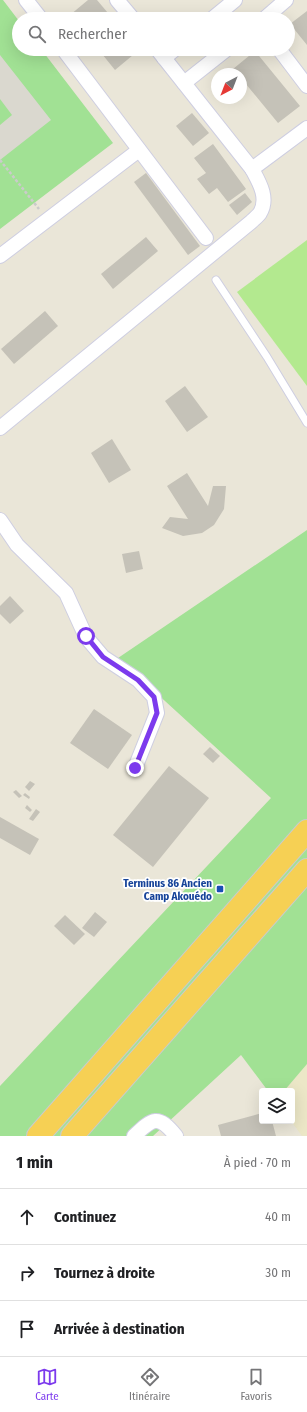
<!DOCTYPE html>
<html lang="fr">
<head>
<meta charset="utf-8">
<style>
	body { margin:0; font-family:"Fira Sans Condensed",sans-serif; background:#f6f6f6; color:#202124 }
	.controls { position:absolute; right:12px; bottom:12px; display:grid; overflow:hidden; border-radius:4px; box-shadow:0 4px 16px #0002 }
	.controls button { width:36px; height:36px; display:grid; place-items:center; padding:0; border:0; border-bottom:1px solid #e0e0e0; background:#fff; color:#202124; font:20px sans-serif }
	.compass { position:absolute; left:211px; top:68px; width:36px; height:36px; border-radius:50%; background:#fff; box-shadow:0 4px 16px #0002; rotate:222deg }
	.stop { position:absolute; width:12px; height:12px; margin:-9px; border:3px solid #7c3aed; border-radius:50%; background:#fff }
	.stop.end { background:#7c3aed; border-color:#fff; box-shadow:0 1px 4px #0008 }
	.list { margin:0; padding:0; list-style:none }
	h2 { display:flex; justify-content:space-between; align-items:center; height:52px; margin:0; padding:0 16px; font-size:17px }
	h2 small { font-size:13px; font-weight:400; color:#757577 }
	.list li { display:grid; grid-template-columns:26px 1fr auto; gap:12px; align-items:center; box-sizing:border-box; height:56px; padding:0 16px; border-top:1px solid #e0e0e0 }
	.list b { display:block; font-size:15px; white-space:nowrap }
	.list em { font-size:13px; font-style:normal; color:#757577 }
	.icon { flex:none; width:22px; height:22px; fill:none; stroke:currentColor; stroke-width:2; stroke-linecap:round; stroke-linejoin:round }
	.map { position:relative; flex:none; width:307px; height:1136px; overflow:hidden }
	.search { position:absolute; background:#fff; box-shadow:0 4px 16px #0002; left:12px; right:12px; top:12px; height:44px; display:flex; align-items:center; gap:10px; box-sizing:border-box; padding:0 14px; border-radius:22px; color:#757577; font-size:15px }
	.sheet { height:220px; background:#fff }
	nav { display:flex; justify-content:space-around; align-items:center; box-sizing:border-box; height:56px; border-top:1px solid #e0e0e0; background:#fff; font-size:11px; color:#757577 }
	nav a { display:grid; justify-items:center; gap:2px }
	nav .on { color:#7c3aed }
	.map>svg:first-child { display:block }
</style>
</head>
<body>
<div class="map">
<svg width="307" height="1136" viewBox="0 0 307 1136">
	<rect width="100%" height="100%" fill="#eae6d8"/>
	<polygon fill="#ece7c7" points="307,1064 307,1136 302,1136 291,1121 292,1121 292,1091 284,1091"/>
	<g fill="#a1e194">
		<polygon points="0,0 3,0 19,21 19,49 41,49 113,143 0,229"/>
		<polygon points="307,530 307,1064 284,1091 268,1091 241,1055 153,1136 0,1136 0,1086 271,798 118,658"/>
	</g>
	<polygon fill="#b3e98f" points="307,240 307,386 237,292"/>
	<polygon fill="#dad8cf" points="0,55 51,120 0,160 0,125 12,115 0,99"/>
	<g fill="#c5c2b8">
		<polygon points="88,0 97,0 113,19 73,19 70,15"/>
		<polygon points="307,11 307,45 290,24"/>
		<polygon points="98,49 138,49 139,50 115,70"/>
		<polygon points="255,51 300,106 278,123 241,78 241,74 238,74 233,69"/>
		<polygon points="192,113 209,133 193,146 176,126"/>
		<polygon points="213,144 246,189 228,202 217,188 209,194 197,179 206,173 194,158"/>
		<polygon points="146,173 200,246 188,255 134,182"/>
		<polygon points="245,193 252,202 237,215 229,205"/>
		<polygon points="146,237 158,251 113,289 101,274"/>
		<polygon points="45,311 58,326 14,364 1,349"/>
		<polygon points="185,386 208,417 187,432 165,401"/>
		<polygon points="112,439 131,470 109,483 91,453"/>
		<polygon points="187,473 208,506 213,486 226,486 224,509 214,525 202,533 183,536 162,528 170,517 188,519 167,486"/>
		<polygon points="139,551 143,569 126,573 122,554"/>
		<polygon points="10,596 24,611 10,624 0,614 0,606"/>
		<polygon points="94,709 132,735 108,769 70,743"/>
		<polygon points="210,747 220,756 213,763 203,754"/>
		<polygon points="169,766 209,798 153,867 113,835"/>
		<polygon points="30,781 35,784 29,791 25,787"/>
		<polygon points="16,790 22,796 19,798 13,792"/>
		<polygon points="25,793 30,797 29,799 23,795"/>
		<polygon points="27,805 32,810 30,812 25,808"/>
		<polygon points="36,809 40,812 33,821 29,819"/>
		<polygon points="0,817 39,839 30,855 0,838"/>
		<polygon points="95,912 107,922 94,937 82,928"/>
		<polygon points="65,915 85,934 74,945 54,926"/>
		<polygon points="262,1113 262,1121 272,1121 276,1136 221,1136 218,1125"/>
	</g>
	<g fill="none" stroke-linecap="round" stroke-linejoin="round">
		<defs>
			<polyline id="service" points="216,280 267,357 307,423"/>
			<g id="minor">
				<polyline points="26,0 41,19"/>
				<polyline points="117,0 133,19"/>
				<polyline points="212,19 235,0"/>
				<polyline points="264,19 286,0"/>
				<polyline points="63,49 206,238"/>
				<polyline points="279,49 307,86"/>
				<polyline points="164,58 175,49"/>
				<polyline points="184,83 227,49"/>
				<polyline points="252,169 307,128"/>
				<polyline points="0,256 139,150"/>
				<path d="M0,428L251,222C254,219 258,216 260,213C269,198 259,182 252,169L157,49"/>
				<polyline points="0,520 17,545 66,593 86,637 103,657 138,680 154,697 157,713 135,768"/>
				<path d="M134,1136C153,1118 158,1114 176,1136"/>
			</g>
			<g id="trunk">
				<polyline points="38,1136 307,831"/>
				<polyline points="72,1136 307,870"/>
			</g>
		</defs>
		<use href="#service" stroke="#cecee1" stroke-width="9"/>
		<use href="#minor" stroke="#cecee1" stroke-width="16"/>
		<use href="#trunk" stroke="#cbcbcb" stroke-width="24"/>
		<polyline stroke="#cbcbcb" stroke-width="2.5" stroke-dasharray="3 2" stroke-linecap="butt" points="0,160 39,209"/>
		<use href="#service" stroke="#fff" stroke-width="7"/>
		<use href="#minor" stroke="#fff" stroke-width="14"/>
		<use href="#trunk" stroke="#f6d054" stroke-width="22"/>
	</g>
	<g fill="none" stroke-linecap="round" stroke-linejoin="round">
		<polyline stroke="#7c3aed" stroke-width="5" points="86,636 103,657 138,680 154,697 157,713 135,768"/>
	</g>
	<rect fill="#1a4fb4" stroke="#fff" stroke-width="1.5" x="216" y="885" width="8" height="8" rx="2"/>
	<g text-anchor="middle" stroke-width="3.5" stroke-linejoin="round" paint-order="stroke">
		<g font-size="11" font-weight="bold" fill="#164399" stroke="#fff" text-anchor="end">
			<text x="212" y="887">Terminus 86 Ancien<tspan x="212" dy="13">Camp Akouédo</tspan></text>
		</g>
	</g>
</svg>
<div class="controls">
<button><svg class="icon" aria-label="layers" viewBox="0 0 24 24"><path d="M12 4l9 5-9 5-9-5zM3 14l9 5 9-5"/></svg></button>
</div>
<svg class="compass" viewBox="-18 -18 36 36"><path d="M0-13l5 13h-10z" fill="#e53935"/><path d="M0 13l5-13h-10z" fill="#757577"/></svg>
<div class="stop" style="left:86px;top:636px"></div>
<div class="stop end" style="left:135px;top:768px"></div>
<div class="search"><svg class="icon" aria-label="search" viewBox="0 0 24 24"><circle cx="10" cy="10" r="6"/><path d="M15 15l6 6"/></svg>Rechercher</div>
</div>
<section class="sheet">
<h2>1 min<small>À pied · 70 m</small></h2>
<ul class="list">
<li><svg class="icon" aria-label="ahead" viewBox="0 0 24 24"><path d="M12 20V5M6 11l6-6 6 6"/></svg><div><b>Continuez</b></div><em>40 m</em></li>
<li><svg class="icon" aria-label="right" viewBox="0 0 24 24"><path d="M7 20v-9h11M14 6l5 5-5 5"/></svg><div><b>Tournez à droite</b></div><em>30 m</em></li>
<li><svg class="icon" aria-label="arrive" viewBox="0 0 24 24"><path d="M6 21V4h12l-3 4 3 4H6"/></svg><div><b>Arrivée à destination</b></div></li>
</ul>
</section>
<nav>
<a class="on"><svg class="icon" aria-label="map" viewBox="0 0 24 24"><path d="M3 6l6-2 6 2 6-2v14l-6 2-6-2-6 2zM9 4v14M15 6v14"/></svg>Carte</a>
<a><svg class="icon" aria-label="directions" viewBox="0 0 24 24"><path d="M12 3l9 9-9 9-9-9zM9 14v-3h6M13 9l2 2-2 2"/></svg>Itinéraire</a>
<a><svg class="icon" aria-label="saved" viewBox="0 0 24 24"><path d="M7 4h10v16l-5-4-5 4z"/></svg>Favoris</a>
</nav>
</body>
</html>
